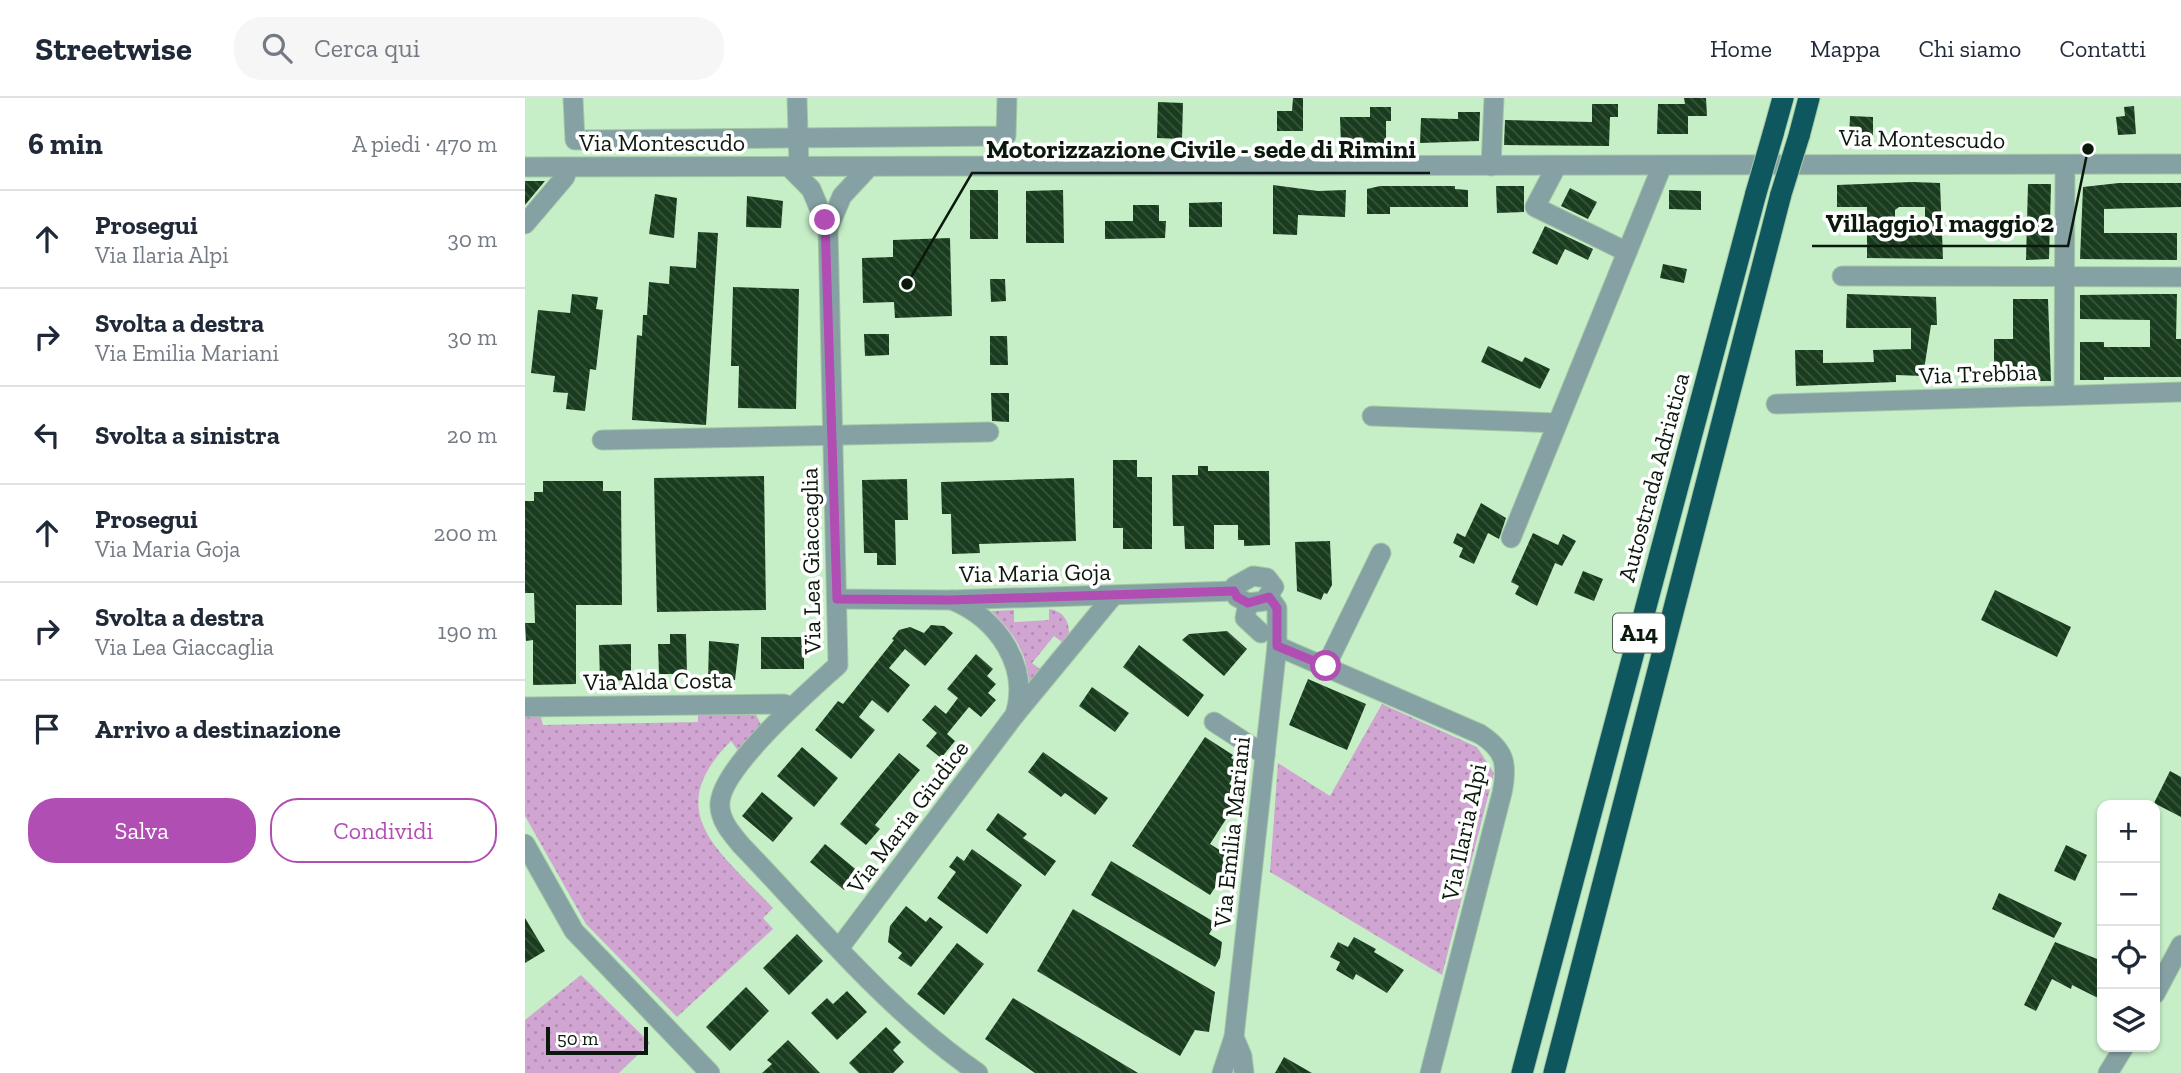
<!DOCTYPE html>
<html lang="it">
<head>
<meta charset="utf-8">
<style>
	body { margin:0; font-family:"Zilla Slab",serif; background:#f6f6f7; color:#1f2937 }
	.controls { position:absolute; right:21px; bottom:21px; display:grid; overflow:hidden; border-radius:14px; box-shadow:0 2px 5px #0004 }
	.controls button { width:63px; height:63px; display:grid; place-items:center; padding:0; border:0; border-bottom:2px solid #e0e1e3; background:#fff; color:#1f2937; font:35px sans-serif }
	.scale { position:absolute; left:21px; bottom:18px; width:102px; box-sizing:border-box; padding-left:7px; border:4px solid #0b190c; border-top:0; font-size:19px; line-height:24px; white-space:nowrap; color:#0b190c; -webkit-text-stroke:5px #fff; paint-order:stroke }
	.stop { position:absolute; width:21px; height:21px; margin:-16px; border:5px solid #b14eb4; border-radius:50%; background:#fff }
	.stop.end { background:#b14eb4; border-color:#fff; box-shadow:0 2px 7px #0008 }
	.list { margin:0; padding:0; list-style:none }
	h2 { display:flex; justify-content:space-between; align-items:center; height:91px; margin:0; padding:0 28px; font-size:30px }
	h2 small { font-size:23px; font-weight:400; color:#747a83 }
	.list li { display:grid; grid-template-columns:46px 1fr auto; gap:21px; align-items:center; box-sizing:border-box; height:98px; padding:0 28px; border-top:2px solid #e0e1e3 }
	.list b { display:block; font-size:26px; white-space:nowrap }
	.list p { margin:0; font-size:23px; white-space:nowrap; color:#747a83 }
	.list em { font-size:23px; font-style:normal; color:#747a83 }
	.actions { display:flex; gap:14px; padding:21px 28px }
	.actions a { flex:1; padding:16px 0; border:2px solid #b14eb4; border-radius:28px; text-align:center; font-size:24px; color:#b14eb4 }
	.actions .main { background:#b14eb4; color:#fff }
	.icon { flex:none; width:38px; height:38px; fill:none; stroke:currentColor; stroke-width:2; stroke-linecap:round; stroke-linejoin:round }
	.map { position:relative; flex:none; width:1656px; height:975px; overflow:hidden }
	header { display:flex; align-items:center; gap:42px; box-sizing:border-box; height:98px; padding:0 35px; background:#fff; border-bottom:2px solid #e0e1e3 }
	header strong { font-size:33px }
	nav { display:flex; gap:38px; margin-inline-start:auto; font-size:24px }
	.search { width:490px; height:63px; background:#f6f6f7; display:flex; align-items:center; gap:18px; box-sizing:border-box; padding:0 24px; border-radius:28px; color:#747a83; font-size:26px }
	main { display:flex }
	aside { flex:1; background:#fff }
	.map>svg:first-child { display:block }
</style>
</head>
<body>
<header>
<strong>Streetwise</strong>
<div class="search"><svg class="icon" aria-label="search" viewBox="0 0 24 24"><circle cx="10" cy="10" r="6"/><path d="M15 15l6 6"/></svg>Cerca qui</div>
<nav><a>Home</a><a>Mappa</a><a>Chi siamo</a><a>Contatti</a></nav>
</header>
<main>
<aside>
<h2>6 min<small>A piedi · 470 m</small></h2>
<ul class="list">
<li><svg class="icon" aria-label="ahead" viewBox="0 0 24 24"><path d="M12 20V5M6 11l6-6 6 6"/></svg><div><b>Prosegui</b><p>Via Ilaria Alpi</p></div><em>30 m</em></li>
<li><svg class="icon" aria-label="right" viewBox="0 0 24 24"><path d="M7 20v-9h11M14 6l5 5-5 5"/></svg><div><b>Svolta a destra</b><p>Via Emilia Mariani</p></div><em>30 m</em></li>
<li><svg class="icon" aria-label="left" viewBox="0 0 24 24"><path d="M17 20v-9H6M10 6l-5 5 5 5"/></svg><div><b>Svolta a sinistra</b></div><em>20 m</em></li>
<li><svg class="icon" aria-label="ahead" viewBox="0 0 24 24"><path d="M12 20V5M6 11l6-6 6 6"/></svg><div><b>Prosegui</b><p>Via Maria Goja</p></div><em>200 m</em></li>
<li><svg class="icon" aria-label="right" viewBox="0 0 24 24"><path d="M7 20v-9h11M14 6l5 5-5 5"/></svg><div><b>Svolta a destra</b><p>Via Lea Giaccaglia</p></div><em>190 m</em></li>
<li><svg class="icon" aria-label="arrive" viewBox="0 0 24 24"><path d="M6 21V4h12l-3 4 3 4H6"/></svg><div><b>Arrivo a destinazione</b></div></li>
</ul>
<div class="actions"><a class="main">Salva</a><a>Condividi</a></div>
</aside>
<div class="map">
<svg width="1656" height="975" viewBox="0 0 1656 975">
	<defs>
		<pattern id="grass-dots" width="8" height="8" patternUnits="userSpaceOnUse" patternTransform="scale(1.75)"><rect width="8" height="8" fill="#d1a5d1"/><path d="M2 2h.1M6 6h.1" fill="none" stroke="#b28db2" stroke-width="1.8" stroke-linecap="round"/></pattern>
		<pattern id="building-back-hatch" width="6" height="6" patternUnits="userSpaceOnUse" patternTransform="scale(1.75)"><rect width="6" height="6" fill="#1a3c1e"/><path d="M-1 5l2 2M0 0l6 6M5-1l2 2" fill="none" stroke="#39553c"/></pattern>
	</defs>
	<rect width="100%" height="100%" fill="#c6efc8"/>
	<g fill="url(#grass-dots)">
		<path d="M524,511C538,513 544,522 544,535L537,544L529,538L507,565L515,571L504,587C502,554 489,535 466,513L489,512V524L524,522Z"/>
		<polygon points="857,606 952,649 969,675 917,877 745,774 753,665 805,698"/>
		<path d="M173,617H231L237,628L214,654L206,643C134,715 196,754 248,810L238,820L248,831L152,919L61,826L0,718V619H16L18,627L173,624Z"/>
		<polygon points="56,877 125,945 94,975 0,975 0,922"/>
	</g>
	<g fill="url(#building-back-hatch)" fill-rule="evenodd">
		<polygon points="768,0 778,0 778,33 752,33 752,13 767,13"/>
		<polygon points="1159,0 1181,0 1182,18 1163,18 1163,36 1132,36 1133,6 1160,6"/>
		<polygon points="633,4 658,5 657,41 632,40"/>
		<polygon points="1067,6 1093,6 1093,19 1085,19 1084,48 979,47 980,22 1067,24"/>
		<polygon points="1609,8 1611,36 1593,37 1591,19 1600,18 1599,9"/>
		<polygon points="845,9 866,9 866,23 861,23 861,48 816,48 815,19 845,19"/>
		<polygon points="933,14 955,14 954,43 895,45 896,20 933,21"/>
		<polygon points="1325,18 1348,19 1348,42 1324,42"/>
		<polygon points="0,83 20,83 0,107"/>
		<path d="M1387,84L1415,85L1418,161L1342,160V109H1312V87ZM1374,109H1400V133H1370V112Z"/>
		<polygon points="1594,85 1656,85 1656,109 1579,111 1579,135 1652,135 1652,162 1555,161 1558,89"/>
		<polygon points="1503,86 1526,86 1524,161 1501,162"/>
		<polygon points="748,87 793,93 821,92 820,119 773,117 772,137 748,136"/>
		<polygon points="855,88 930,88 930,91 943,92 943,109 865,109 865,116 842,116 842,91"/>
		<polygon points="971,88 999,88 999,114 972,115"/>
		<polygon points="1045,90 1072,104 1063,121 1036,108"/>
		<rect x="445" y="92" width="28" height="49"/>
		<polygon points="538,92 539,145 501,145 501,93"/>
		<polygon points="1144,92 1176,93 1176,112 1144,111"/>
		<polygon points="130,96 152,100 149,140 124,136"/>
		<polygon points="222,98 258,103 256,130 221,129"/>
		<polygon points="697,104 697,129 664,129 664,105"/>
		<polygon points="608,107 634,107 634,123 641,123 640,140 580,141 580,123 608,123"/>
		<polygon points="1020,128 1068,151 1063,162 1040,151 1032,167 1007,155"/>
		<polygon points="173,134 193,135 181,327 107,322 112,237 117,238 118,217 122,217 124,184 144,186 145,168 171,170"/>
		<polygon points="425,140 427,218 370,220 369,204 338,205 337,160 368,159 368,142"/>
		<polygon points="1138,166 1162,171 1159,185 1135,180"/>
		<polygon points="465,181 480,181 481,203 466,204"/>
		<polygon points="208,189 274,191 271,311 213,310 214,268 206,268"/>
		<polygon points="47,196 73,199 71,211 78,212 71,272 65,271 60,313 41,311 43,295 28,294 30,278 6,275 13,212 45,215"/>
		<polygon points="1322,196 1411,199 1412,227 1406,227 1398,278 1371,277 1371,284 1271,288 1270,252 1298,252 1298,265 1349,264 1348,252 1386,251 1386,230 1321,230"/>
		<polygon points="1628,196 1652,196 1651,241 1656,241 1656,279 1579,279 1579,282 1555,282 1555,244 1579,244 1579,249 1625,249 1625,222 1555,221 1555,197"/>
		<polygon points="1488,201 1523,201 1526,283 1469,283 1469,241 1488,241"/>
		<polygon points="339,236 364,236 364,257 340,258"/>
		<polygon points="465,238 482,238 483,267 465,267"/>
		<polygon points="963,248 997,264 1000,259 1025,271 1015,291 956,264"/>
		<polygon points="466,295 484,295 484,324 467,323"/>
		<polygon points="588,362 612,362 612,379 627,379 627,451 598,451 598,430 588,430"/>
		<polygon points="673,368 683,368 683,373 744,373 745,447 719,448 719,442 713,442 713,427 689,427 689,451 660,451 659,428 648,428 647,377 673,377"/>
		<polygon points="239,378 241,512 132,514 129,380"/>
		<polygon points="549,380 551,443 454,446 455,455 427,456 426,416 417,416 416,384"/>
		<polygon points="382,381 383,422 370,422 371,467 352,467 352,455 339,455 337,382"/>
		<polygon points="18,383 78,383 78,393 96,393 97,507 51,507 51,586 8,587 8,542 1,543 0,525 10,525 9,495 0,495 0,403 9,403 9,394 18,394"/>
		<polygon points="956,405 981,420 974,441 963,435 949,466 934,459 938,450 928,445 932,435 940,439"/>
		<polygon points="1008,435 1033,447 1038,436 1051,443 1037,468 1030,465 1012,508 990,496 994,488 986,484"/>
		<polygon points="805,443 807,487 802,496 799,495 796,502 772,493 770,444"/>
		<polygon points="1058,473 1078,481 1069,503 1049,495"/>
		<polygon points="1470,492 1546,529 1532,559 1456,522"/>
		<polygon points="406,527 419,528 428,535 400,568 380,551 364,570 385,587 363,615 347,602 334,619 350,632 326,661 290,632 313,603 318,606 369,542 367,541 374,532 385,529 399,535"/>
		<polygon points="702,533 722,551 699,578 657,542 664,536"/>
		<polygon points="145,536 161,536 162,576 134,576 133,546 145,546"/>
		<rect x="236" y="539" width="43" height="32"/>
		<polygon points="184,543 214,546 210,582 183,582"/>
		<polygon points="106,546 106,582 75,583 74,547"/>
		<polygon points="614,547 679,597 663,619 598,569"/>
		<polygon points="451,556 468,571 462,578 471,586 463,595 471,602 456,619 444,609 422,636 430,643 416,660 401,648 412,635 397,622 410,607 421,616 433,600 422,591"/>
		<polygon points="783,581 841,606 822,652 764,627"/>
		<polygon points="567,589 604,615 590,634 554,608"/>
		<polygon points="680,639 708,657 706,660 716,666 704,686 713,691 707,701 712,704 685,746 709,761 685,797 607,748"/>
		<polygon points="277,649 313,680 289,709 252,678"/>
		<polygon points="518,654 583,700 570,717 540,695 536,699 503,674"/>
		<polygon points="374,655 395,672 350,727 355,731 341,747 315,726"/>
		<polygon points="1645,673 1656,679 1656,719 1629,705"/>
		<polygon points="237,694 268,720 248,744 217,718"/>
		<polygon points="473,715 502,736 498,740 531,763 520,778 461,732"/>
		<polygon points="300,746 334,774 319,792 285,764"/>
		<polygon points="1541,747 1562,757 1550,783 1529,773"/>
		<polygon points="447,751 497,787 462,836 412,800 431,774 424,769 432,758 439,763"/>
		<polygon points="586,763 691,825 684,836 697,844 695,860 690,869 566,797"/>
		<polygon points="1474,795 1537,825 1529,840 1467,811"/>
		<polygon points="381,808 401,824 405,819 418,829 386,869 373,860 377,855 363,844 365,828"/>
		<polygon points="548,811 690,894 684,934 670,932 655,958 512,873"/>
		<polygon points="0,820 20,853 0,865"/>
		<polygon points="272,836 298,863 264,897 238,870"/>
		<polygon points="829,839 851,851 849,854 879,872 862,895 831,876 828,882 811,872 815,864 805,859 813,844 823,849"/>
		<polygon points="1530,844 1577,863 1577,902 1547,887 1546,891 1527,881 1511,913 1499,907"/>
		<polygon points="432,845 459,866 419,917 392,896"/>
		<polygon points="221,889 244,913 205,953 181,929"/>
		<polygon points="322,893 342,914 312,942 286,915 302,900 308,906"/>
		<polygon points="488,900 613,975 510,975 460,941"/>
		<polygon points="361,929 376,944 368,952 379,964 368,975 334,975 324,965"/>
		<polygon points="263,942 295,975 237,975 247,966 242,962"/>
		<polygon points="759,959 787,975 750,975"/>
	</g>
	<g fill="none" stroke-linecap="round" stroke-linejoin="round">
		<defs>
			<g id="minor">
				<polyline points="48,0 50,42 481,38 482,0"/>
				<polyline points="272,0 274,69"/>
				<polyline points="966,68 969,0"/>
				<polyline points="0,69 1656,66"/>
				<path d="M264,69L286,91L303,131L313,567C286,592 191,673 195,709C196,724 207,736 216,747C290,824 364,914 453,975"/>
				<polyline points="1031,69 1010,109 1102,154"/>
				<polyline points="0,126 40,79 43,70"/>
				<polyline points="303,131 317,98 344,69"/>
				<polyline points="1317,178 1656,179"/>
				<polyline points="1539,297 1540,68"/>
				<polyline points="1251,306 1656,294"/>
				<polyline points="847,318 1032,325"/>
				<polyline points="77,342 464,334"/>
				<polyline points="986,440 1137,68"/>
				<polygon points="728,478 742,480 749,489 739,503 723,505 712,499 710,488"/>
				<polyline points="312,501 426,502 709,493"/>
				<path d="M427,502C473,521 505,568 490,617"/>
				<polyline points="723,505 720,520 736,535"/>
				<path d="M752,548L955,636C980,652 983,666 977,695L905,975"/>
				<polyline points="801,568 856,455"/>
				<polyline points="0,609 259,606 267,609"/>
				<polyline points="689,624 740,657"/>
				<polyline points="0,746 49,833 185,975"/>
				<polyline points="315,849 489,618 588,498"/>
				<polyline points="1630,896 1656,847"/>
				<polyline points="709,939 717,958 719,975"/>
				<polyline points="697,975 709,939 752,548 752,510 744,499"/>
				<polyline points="1583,975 1599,949"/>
			</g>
			<g id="highway">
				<polyline points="1248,36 1258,0"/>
				<polyline points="1274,38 1284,0"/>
				<polyline points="997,975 1231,95"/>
				<polyline points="1029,975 1256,96"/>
			</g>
		</defs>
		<use href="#minor" stroke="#a4c8a6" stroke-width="21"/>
		<use href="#highway" stroke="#a4c8a6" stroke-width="23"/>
		<use href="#minor" stroke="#86a1a4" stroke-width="19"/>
		<use href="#highway" stroke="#0f575e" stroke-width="21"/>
		<defs>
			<g id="highway-bridge">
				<polyline points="1231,95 1248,36"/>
				<polyline points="1256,96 1274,38"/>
			</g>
		</defs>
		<use href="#highway-bridge" stroke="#a4c8a6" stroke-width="23" stroke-linecap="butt"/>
		<use href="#highway-bridge" stroke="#0f575e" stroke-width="21"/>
	</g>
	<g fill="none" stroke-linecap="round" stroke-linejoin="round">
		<polyline stroke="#b14eb4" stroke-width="9" points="300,122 312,501 426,502 709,493 712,499 723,505 744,499 752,510 752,548 801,568"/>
	</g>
	<g text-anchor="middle" stroke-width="7" stroke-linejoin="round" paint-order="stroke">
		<rect fill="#fff" stroke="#545e55" stroke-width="2" x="1088" y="515.5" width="52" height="39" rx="5"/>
		<g font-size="23" font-weight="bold" fill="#0b190c">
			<text x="1114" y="543">A14</text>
		</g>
		<g font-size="24" fill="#0b190c" stroke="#fff">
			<text transform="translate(1397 41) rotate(1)" y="8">Via Montescudo</text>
			<text x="137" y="53">Via Montescudo</text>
			<text transform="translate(1453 276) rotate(-2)" y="8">Via Trebbia</text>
			<text transform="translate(1129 379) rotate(-75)" y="8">Autostrada Adriatica</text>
			<text transform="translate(286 463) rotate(-91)" y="8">Via Lea Giaccaglia</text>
			<text transform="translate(510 475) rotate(-1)" y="8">Via Maria Goja</text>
			<text transform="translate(133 583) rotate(-1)" y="8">Via Alda Costa</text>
			<text transform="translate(383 719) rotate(-53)" y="8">Via Maria Giudice</text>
			<text transform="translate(707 734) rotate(-84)" y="8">Via Emilia Mariani</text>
			<text transform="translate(939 734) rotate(-78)" y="8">Via Ilaria Alpi</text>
		</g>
	</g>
	<path fill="none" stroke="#0b190c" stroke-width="2.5" d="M382 186L447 75H905M1563 51L1543 148H1287"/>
	<g fill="#0b190c" stroke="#fff" stroke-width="2.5">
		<circle cx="382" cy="186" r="7"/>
		<circle cx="1563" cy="51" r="7"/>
	</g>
	<g font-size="26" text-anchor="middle" font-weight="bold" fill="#0b190c" stroke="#fff" stroke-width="7" stroke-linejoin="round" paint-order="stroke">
		<text x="676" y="60">Motorizzazione Civile - sede di Rimini</text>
		<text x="1415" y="134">Villaggio I maggio 2</text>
	</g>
</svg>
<div class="controls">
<button>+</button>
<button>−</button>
<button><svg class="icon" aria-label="locate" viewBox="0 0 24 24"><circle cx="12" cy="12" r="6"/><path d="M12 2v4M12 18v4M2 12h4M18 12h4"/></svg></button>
<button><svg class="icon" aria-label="layers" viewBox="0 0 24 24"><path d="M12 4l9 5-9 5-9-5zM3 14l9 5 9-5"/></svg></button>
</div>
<div class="scale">50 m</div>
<div class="stop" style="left:801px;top:568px"></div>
<div class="stop end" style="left:300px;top:122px"></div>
</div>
</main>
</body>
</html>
